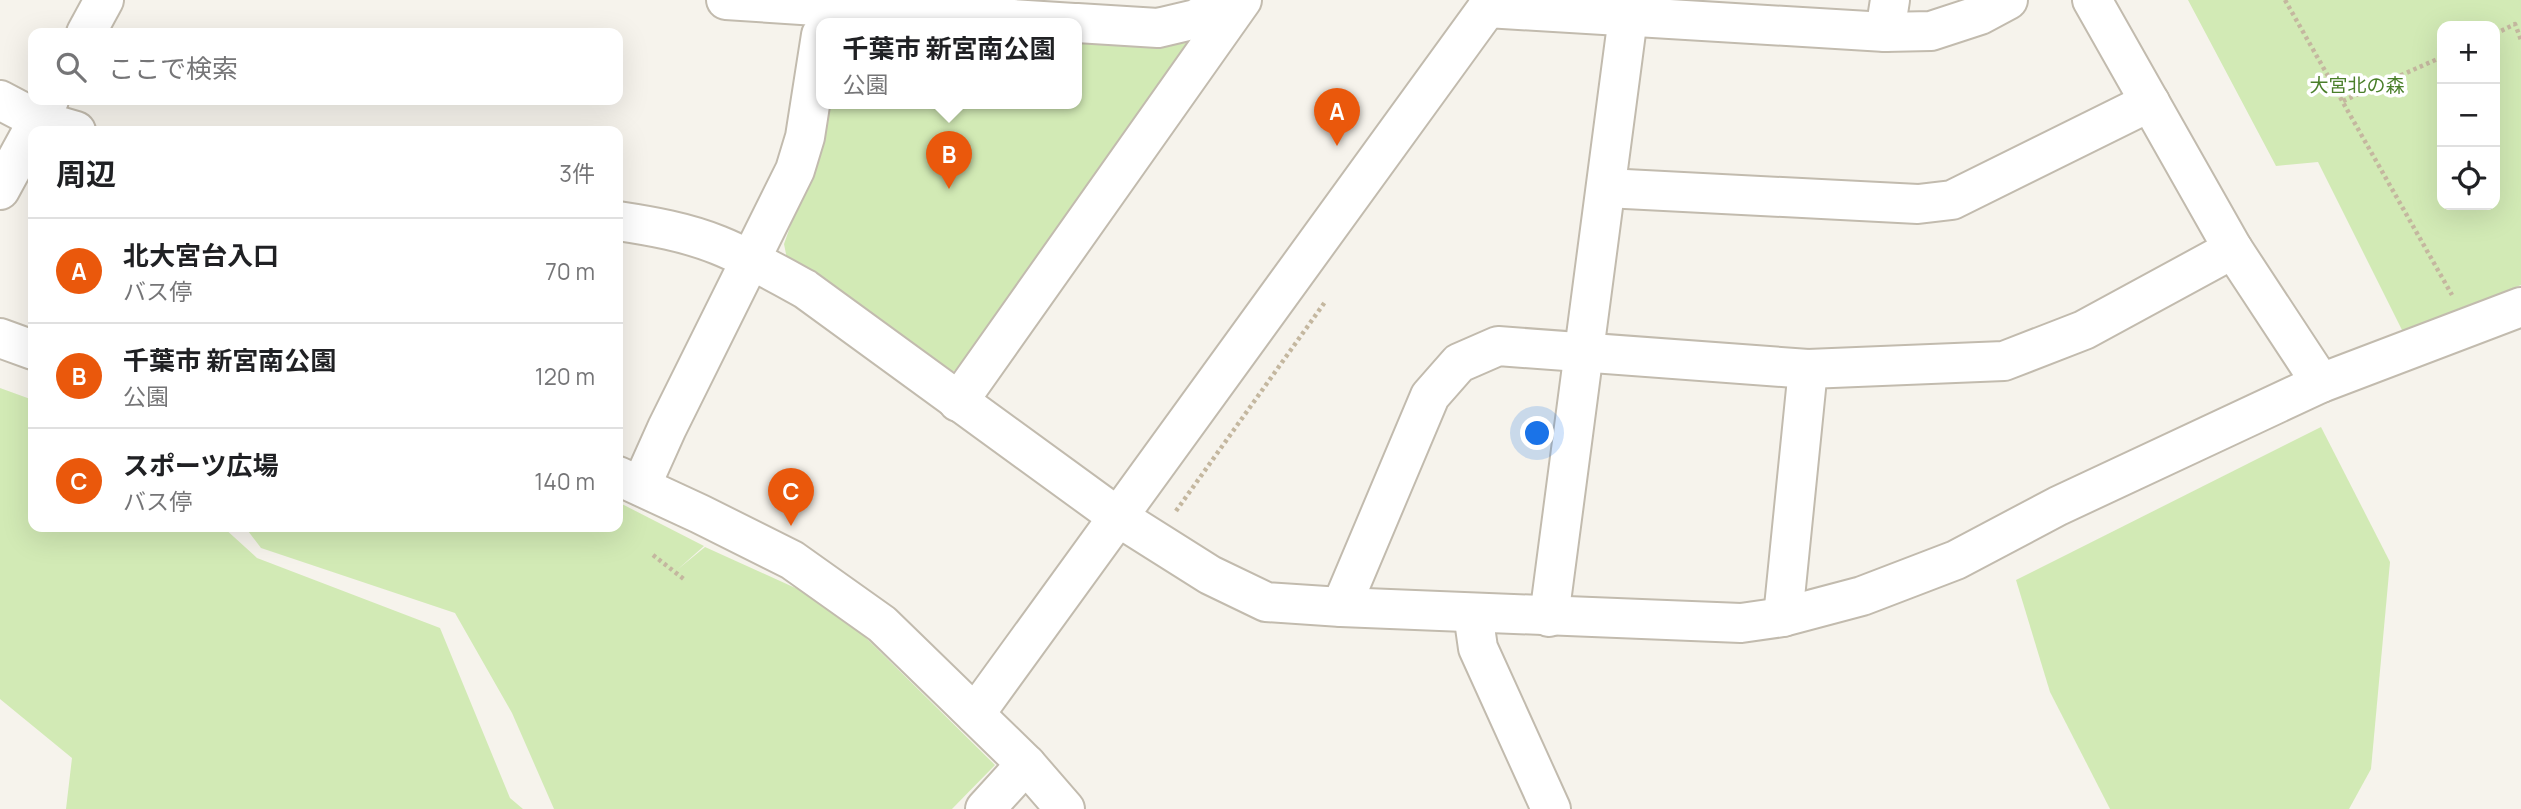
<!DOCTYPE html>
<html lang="ja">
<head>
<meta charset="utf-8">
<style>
	body { margin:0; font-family:Manrope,"Noto Sans JP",sans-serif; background:#f2f2f2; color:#202124 }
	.controls { position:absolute; right:21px; top:21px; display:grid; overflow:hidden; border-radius:14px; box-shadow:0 7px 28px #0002 }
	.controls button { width:63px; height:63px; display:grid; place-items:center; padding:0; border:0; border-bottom:2px solid #e0e0e0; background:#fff; color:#202124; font:35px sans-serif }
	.you { position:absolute; left:1538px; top:434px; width:24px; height:24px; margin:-18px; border:5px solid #fff; border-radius:50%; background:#1a73e8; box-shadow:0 0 0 10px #1a73e833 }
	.badge { display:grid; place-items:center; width:46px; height:46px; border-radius:50%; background:#ea580c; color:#fff; font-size:23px; font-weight:700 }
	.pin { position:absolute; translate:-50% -58px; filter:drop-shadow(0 2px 4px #0008) }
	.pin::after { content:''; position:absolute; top:37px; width:24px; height:21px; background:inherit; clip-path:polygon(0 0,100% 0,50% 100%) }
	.popup { position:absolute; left:816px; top:18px; width:266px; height:91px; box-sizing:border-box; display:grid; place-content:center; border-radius:14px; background:#fff; filter:drop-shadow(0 2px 5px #0005); font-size:23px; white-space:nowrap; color:#757577 }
	.popup b { font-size:26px; color:#202124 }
	.popup::after { content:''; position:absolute; left:50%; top:100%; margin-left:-14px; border:14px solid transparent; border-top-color:#fff }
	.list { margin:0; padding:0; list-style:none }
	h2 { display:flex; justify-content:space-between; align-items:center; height:91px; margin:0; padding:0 28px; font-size:30px }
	h2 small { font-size:23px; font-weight:400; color:#757577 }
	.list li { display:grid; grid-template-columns:46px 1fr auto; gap:21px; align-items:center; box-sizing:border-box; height:105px; padding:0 28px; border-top:2px solid #e0e0e0 }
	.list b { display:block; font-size:26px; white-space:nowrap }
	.list p { margin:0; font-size:23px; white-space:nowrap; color:#757577 }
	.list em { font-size:23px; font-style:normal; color:#757577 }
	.icon { flex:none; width:38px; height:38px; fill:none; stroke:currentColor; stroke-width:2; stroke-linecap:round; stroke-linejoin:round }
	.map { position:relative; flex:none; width:2521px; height:809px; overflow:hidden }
	.search { position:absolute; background:#fff; box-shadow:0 7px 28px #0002; left:28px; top:28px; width:595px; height:77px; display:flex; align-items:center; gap:18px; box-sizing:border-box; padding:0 24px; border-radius:14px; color:#757577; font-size:26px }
	.panel { position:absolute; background:#fff; box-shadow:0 7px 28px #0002; left:28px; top:126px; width:595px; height:406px; border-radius:14px }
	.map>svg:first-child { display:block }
</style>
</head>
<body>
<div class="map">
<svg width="2521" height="809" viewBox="0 0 2521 809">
	<rect width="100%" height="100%" fill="#f6f3ec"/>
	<g fill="#d2eab5" fill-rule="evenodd">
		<path d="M2188,0H2521V285L2403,332L2318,162L2276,166ZM2442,26H2495V205H2442Z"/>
		<polygon points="1077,38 1191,39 1195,51 962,369 949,372 787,259 784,244 823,133 829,103 1077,103"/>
		<polygon points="0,388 33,400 33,527 223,527 257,558 440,628 510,798 523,809 66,809 72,758 0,699"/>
		<polygon points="2321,427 2390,562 2371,769 2349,809 2110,809 2050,692 2016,580"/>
		<polygon points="618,502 704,546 677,570 705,547 813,596 856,628 995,765 952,809 554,809 512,713 455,613 261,548 245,527 618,527"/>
	</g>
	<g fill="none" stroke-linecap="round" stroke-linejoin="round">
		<defs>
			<g id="minor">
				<polyline points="726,0 1074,23"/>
				<polyline points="1487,8 1885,32 1931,31 1980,15 2008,0"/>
				<polyline points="1077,23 1158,28 1196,19 1227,0"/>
				<polyline points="1885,32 1890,0"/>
				<polyline points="86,33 104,0"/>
				<polyline points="0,100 38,120 76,131"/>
				<polyline points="1606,188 1918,204 1952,200 2150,102"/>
				<polyline points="0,190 49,100"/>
				<path d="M618,221C651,226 686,232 718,245C748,257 776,273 805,289L1118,517L1210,575L1266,602L1341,607L1741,623L1783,617L1862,596L1956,560L2058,506L2321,383L2233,249L2092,0"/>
				<polyline points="0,338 33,350"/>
				<polyline points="2321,383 2521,307"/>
				<polyline points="958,402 1242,0"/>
				<polyline points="618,476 700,514 792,560 882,624 1026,764 1065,809"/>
				<polyline points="641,486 667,428 795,170 805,137 821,35"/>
				<polyline points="1341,607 1430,396 1459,363 1498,346 1808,369 2004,361 2084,330 2233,249"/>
				<polyline points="1473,613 1478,648 1551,809"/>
				<polyline points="1549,617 1628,17"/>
				<polyline points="1783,617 1808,369"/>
				<polyline points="975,714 1493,0"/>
				<polyline points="985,809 1026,764"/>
			</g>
		</defs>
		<use href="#minor" stroke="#c2bbae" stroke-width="42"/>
		<g stroke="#c4b79f" stroke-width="4.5" stroke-dasharray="3.5 3.5" stroke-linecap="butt">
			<polyline points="2285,0 2452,295"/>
			<polyline points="2495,34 2515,24 2521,40"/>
			<polyline points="2343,101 2442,57"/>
			<polyline points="1176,511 1325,302"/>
			<polyline points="653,555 685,580"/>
		</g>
		<use href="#minor" stroke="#fff" stroke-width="38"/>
	</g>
	<g text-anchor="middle" stroke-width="7" stroke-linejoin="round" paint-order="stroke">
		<g font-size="19" fill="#4a7f2a" stroke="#fff">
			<text x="2357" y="92">大宮北の森</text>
		</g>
	</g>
</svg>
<div class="controls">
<button>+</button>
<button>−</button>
<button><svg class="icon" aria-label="locate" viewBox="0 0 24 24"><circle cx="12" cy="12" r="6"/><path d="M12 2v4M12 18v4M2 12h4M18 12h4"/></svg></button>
</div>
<div class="you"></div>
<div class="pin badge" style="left:1337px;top:146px">A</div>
<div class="pin badge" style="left:949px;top:189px">B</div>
<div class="popup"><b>千葉市 新宮南公園</b>公園</div>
<div class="pin badge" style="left:791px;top:526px">C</div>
<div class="search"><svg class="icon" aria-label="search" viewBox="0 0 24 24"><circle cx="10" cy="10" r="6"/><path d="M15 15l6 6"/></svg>ここで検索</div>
<section class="panel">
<h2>周辺<small>3件</small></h2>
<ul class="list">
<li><span class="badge">A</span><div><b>北大宮台入口</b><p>バス停</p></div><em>70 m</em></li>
<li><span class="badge">B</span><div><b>千葉市 新宮南公園</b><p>公園</p></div><em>120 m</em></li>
<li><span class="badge">C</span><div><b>スポーツ広場</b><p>バス停</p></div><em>140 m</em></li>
</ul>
</section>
</div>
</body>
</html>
